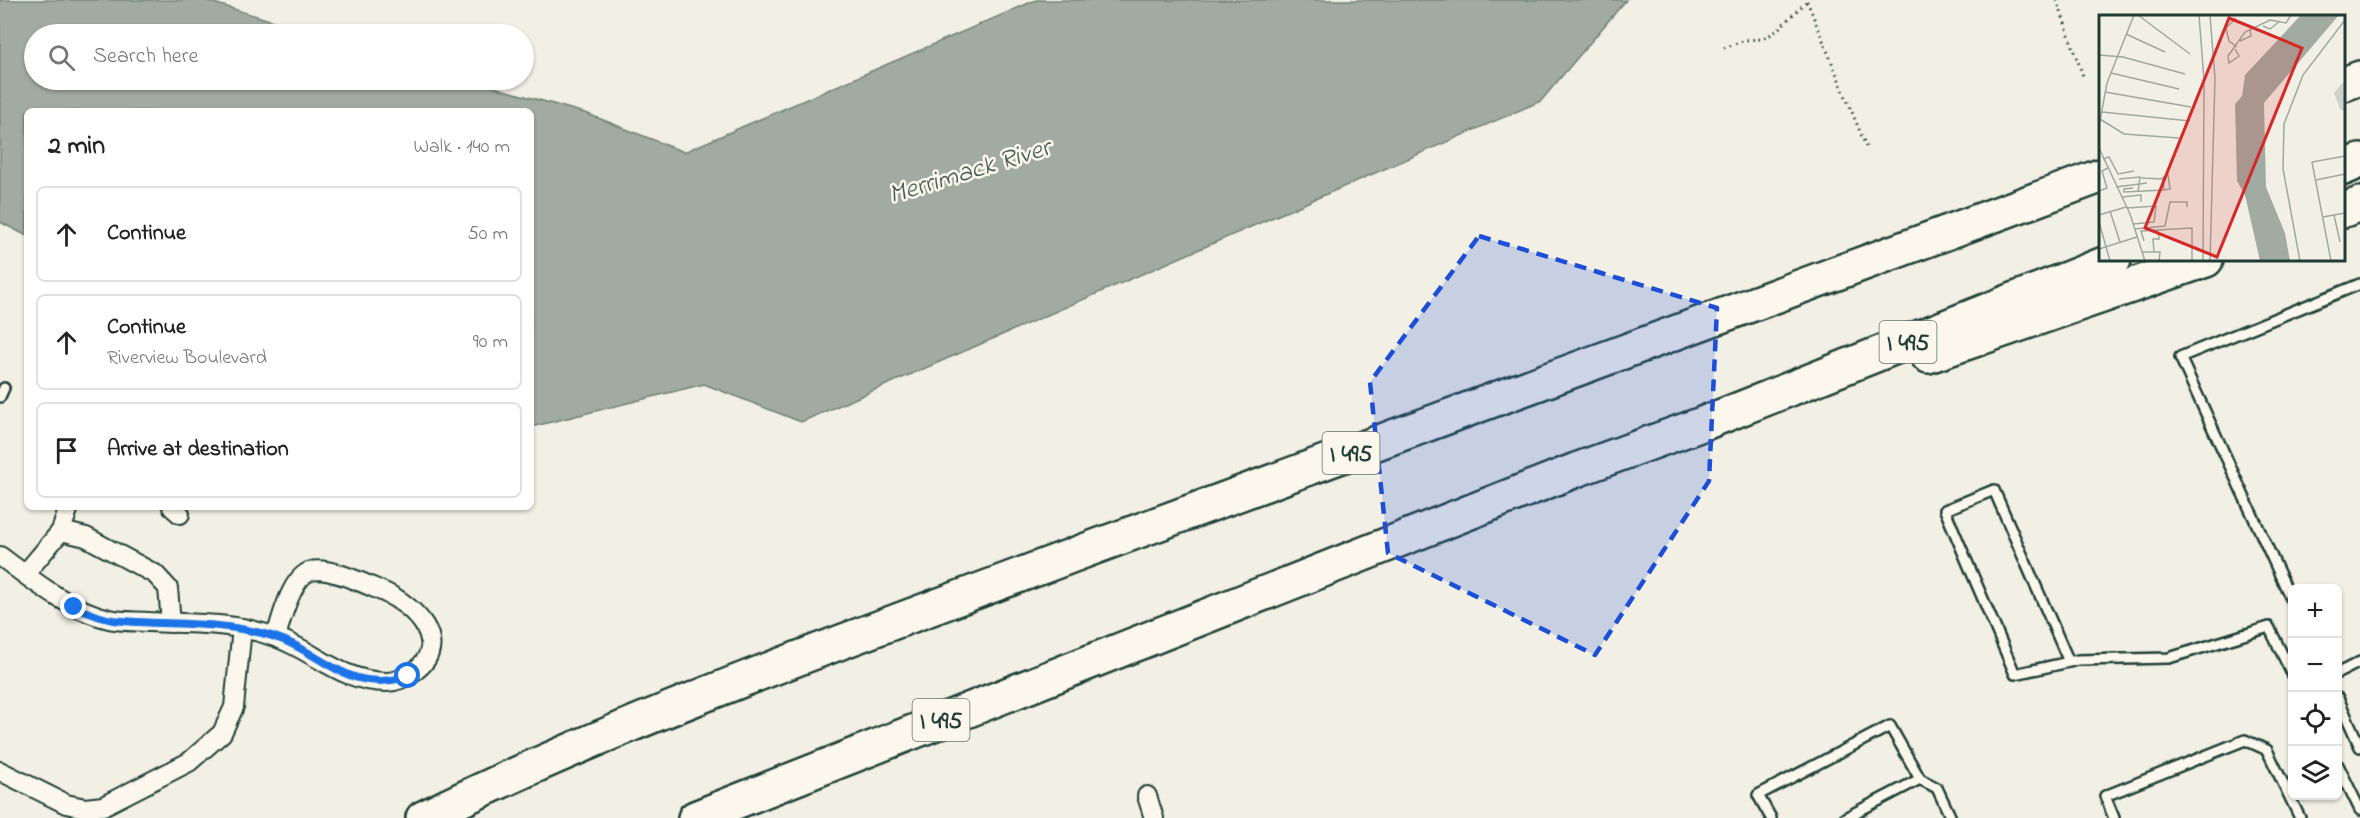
<!DOCTYPE html>
<html lang="en">
<head>
<meta charset="utf-8">
<style>
	body { margin:0; font-family:"Indie Flower",sans-serif; background:#f2f2f2; color:#222 }
	.controls { position:absolute; right:18px; bottom:18px; display:grid; overflow:hidden; border-radius:9px; box-shadow:0 2px 4px #0004 }
	.controls button { width:54px; height:54px; display:grid; place-items:center; padding:0; border:0; border-bottom:2px solid #e0e0e0; background:#fff; color:#222; font:30px sans-serif }
	.stop { position:absolute; width:18px; height:18px; margin:-14px; border:4px solid #1a73e8; border-radius:50%; background:#fff }
	.stop.end { background:#1a73e8; border-color:#fff; box-shadow:0 2px 6px #0008 }
	.list { margin:0; padding:0; list-style:none }
	h2 { display:flex; justify-content:space-between; align-items:center; height:78px; margin:0; padding:0 24px; font-size:26px }
	h2 small { font-size:20px; font-weight:400; color:#767676 }
	.list li { display:grid; grid-template-columns:39px 1fr auto; gap:18px; align-items:center; box-sizing:border-box; height:96px; margin:0 12px 12px; padding:0 12px; border:2px solid #e0e0e0; border-radius:9px }
	.list b { display:block; font-size:22px; white-space:nowrap }
	.list p { margin:0; font-size:20px; white-space:nowrap; color:#767676 }
	.list em { font-size:20px; font-style:normal; color:#767676 }
	.icon { flex:none; width:33px; height:33px; fill:none; stroke:currentColor; stroke-width:2; stroke-linecap:round; stroke-linejoin:round }
	.map { position:relative; flex:none; width:2360px; height:818px; overflow:hidden }
	.search { position:absolute; background:#fff; box-shadow:0 2px 4px #0004; left:24px; top:24px; width:510px; height:66px; display:flex; align-items:center; gap:15px; box-sizing:border-box; padding:0 21px; border-radius:33px; color:#767676; font-size:22px }
	.panel { position:absolute; background:#fff; box-shadow:0 2px 4px #0004; left:24px; top:108px; width:510px; height:402px; border-radius:9px }
	.map>svg:first-child { display:block }
</style>
</head>
<body>
<div class="map">
<svg width="2360" height="818" viewBox="0 0 2360 818">
	<rect width="100%" height="100%" fill="#f2f0e5"/>
	<filter id="ink" filterUnits="userSpaceOnUse"><feTurbulence type="fractalNoise" baseFrequency=".0167" numOctaves="2"/><feDisplacementMap in="SourceGraphic" scale="12" xChannelSelector="R" yChannelSelector="G"/><feConvolveMatrix kernelMatrix="1 2 1 2 8 2 1 2 1" color-interpolation-filters="sRGB"/></filter>
	<g filter="url(#ink)">
		<polygon fill="#a2aba1" stroke="#6e7f75" stroke-width="1.5" points="0,0 204,0 316,34 34,34 34,80 469,80 588,114 684,152 1036,0 1626,0 1541,101 801,422 704,384 531,427 531,111 27,111 27,236 0,222"/>
		<g fill="none" stroke-linecap="round" stroke-linejoin="round">
			<defs>
				<g id="service">
					<polyline points="0,397 4,388"/>
					<polyline points="2292,601 2180,357 2360,284"/>
					<polyline points="2069,662 1994,490 1945,510 2015,674 2078,660 2169,658 2269,627 2292,674"/>
					<polyline points="2338,673 2360,662"/>
					<polyline points="2338,698 2360,747"/>
					<polyline points="2338,765 2360,810"/>
					<polyline points="1771,818 1758,795 1890,726 1920,779"/>
					<polyline points="1845,818 1920,779 1937,788 1951,818"/>
					<polyline points="2114,818 2105,796 2245,740 2267,750 2300,818"/>
				</g>
				<g id="minor">
					<polyline points="172,507 180,514"/>
					<polyline points="61,531 69,507"/>
					<path d="M0,556C34,581 67,609 109,619C122,622 137,621 150,622C192,624 235,622 275,637C315,651 341,682 387,682C398,682 408,676 416,670C452,642 413,605 384,592C367,585 329,566 311,571C291,577 281,620 276,637"/>
					<polyline points="25,574 61,531 86,537 155,574 168,588 171,623"/>
					<polyline points="0,771 66,804 85,808 103,806 189,762 222,733 234,707 242,628"/>
					<polyline points="1147,796 1154,818"/>
				</g>
				<g id="motorway">
					<polyline points="2344,84 2360,78"/>
					<polyline points="2344,168 2360,161"/>
					<polyline points="2344,210 2360,204"/>
					<polyline points="1928,356 2206,260"/>
					<path d="M423,818C637,713 862,635 1084,551C1422,424 1761,300 2100,176"/>
					<polyline points="695,818 1576,470 1702,424 2114,260"/>
				</g>
			</defs>
			<use href="#service" stroke="#1f3d34" stroke-width="14"/>
			<use href="#minor" stroke="#1f3d34" stroke-width="22"/>
			<use href="#motorway" stroke="#1f3d34" stroke-width="38"/>
			<g stroke="#1f3d34" stroke-width="3" stroke-dasharray="1.5 4.5" stroke-linecap="butt">
				<polyline points="2057,0 2083,76"/>
				<polyline points="1807,1 1867,149"/>
				<polyline points="1724,48 1745,40 1761,39 1774,33 1807,1"/>
			</g>
			<use href="#service" stroke="#fbf7ec" stroke-width="9"/>
			<use href="#minor" stroke="#fbf7ec" stroke-width="18"/>
			<use href="#motorway" stroke="#fbf7ec" stroke-width="33"/>
		</g>
	</g>
	<g fill="none" stroke-linecap="round" stroke-linejoin="round" filter="url(#ink)">
		<path stroke="#1a73e8" stroke-width="8" d="M74,607C86,612 100,618 113,620C167,626 218,620 272,636C322,651 348,696 408,676"/>
	</g>
	<path fill="#1d4ed8" fill-opacity="0.2" stroke="#1d4ed8" stroke-width="4.5" stroke-dasharray="12 8" stroke-linejoin="round" d="M1479,236L1717,308L1709,481L1595,655L1388,553L1370,382Z"/>
	<g text-anchor="middle" stroke-width="5" stroke-linejoin="round" paint-order="stroke">
		<g fill="#fbf7ec" stroke="#61756b" stroke-width="1.5">
			<rect x="1879.5" y="321" width="57" height="42" rx="4.5"/>
			<rect x="1322.5" y="432" width="57" height="42" rx="4.5"/>
			<rect x="912.5" y="699" width="57" height="42" rx="4.5"/>
		</g>
		<g font-size="24" font-weight="bold" fill="#1f3d34">
			<text x="1908" y="350">I 495</text>
			<text x="1351" y="461">I 495</text>
			<text x="941" y="728">I 495</text>
		</g>
		<g font-size="27" font-style="italic" fill="#465e55" stroke="#fbf7ec">
			<text transform="translate(969 170) rotate(-17)" y="9">Merrimack River</text>
		</g>
	</g>
	<g transform="translate(2099 15)">
		<rect width="246" height="246" fill="#f2f0e5"/>
		<path d="M246,65V97L241,94L235,78Z" fill="#cfd2c8"/>
		<path d="M202,0H240L165,88L167,172L186,218L191,246H161L146,180L138,166L136,89L143,81L146,60Z" fill="#a2aba1"/>
		<path fill="none" stroke="#9ea89e" stroke-width="1.5" d="M39,0L91,39M100,0L105,65L104,246M111,0L116,63L111,246M137,3L127,13L130,26L138,32M164,11L171,14L181,6M27,19L66,37M141,26L152,21L151,14M136,34L140,41L130,48L129,41L146,17L171,5L187,8L192,0M0,40L24,42L86,59M12,58L80,74M6,77L92,92M3,97L91,106M1,104L25,119L80,123M0,111L8,68L35,0M0,133L31,199L46,246M4,144L10,142L19,159L35,156M63,163L69,160L71,174L65,175M20,164L41,162L39,177M217,165L246,159M17,172L48,168M34,173L25,174V177L65,175L64,164L42,163M0,176L8,173L3,156L9,153M23,182L42,180V187M28,193L57,191L55,207L34,209M11,196L21,227M0,200L27,192M235,200L241,227M224,202L246,198M0,207L11,246M36,214L66,211L71,187H88V192M45,226L42,216L93,213V246M0,234L38,222M43,237H61L60,246M55,237L54,224H60L59,215M201,246L184,154L185,109L204,60L246,5M232,246L213,147L246,141"/>
		<path fill="#d62828" fill-opacity="0.15" stroke="#d62828" stroke-width="3" d="M130,3L203,33L118,242L46,213Z"/>
		<rect width="246" height="246" fill="none" stroke="#1f3d34" stroke-width="3"/>
	</g>
</svg>
<div class="controls">
<button>+</button>
<button>−</button>
<button><svg class="icon" aria-label="locate" viewBox="0 0 24 24"><circle cx="12" cy="12" r="6"/><path d="M12 2v4M12 18v4M2 12h4M18 12h4"/></svg></button>
<button><svg class="icon" aria-label="layers" viewBox="0 0 24 24"><path d="M12 4l9 5-9 5-9-5zM3 14l9 5 9-5"/></svg></button>
</div>
<div class="stop" style="left:408px;top:676px"></div>
<div class="stop end" style="left:74px;top:607px"></div>
<div class="search"><svg class="icon" aria-label="search" viewBox="0 0 24 24"><circle cx="10" cy="10" r="6"/><path d="M15 15l6 6"/></svg>Search here</div>
<section class="panel">
<h2>2 min<small>Walk · 140 m</small></h2>
<ul class="list">
<li><svg class="icon" aria-label="ahead" viewBox="0 0 24 24"><path d="M12 20V5M6 11l6-6 6 6"/></svg><div><b>Continue</b></div><em>50 m</em></li>
<li><svg class="icon" aria-label="ahead" viewBox="0 0 24 24"><path d="M12 20V5M6 11l6-6 6 6"/></svg><div><b>Continue</b><p>Riverview Boulevard</p></div><em>90 m</em></li>
<li><svg class="icon" aria-label="arrive" viewBox="0 0 24 24"><path d="M6 21V4h12l-3 4 3 4H6"/></svg><div><b>Arrive at destination</b></div></li>
</ul>
</section>
</div>
</body>
</html>
